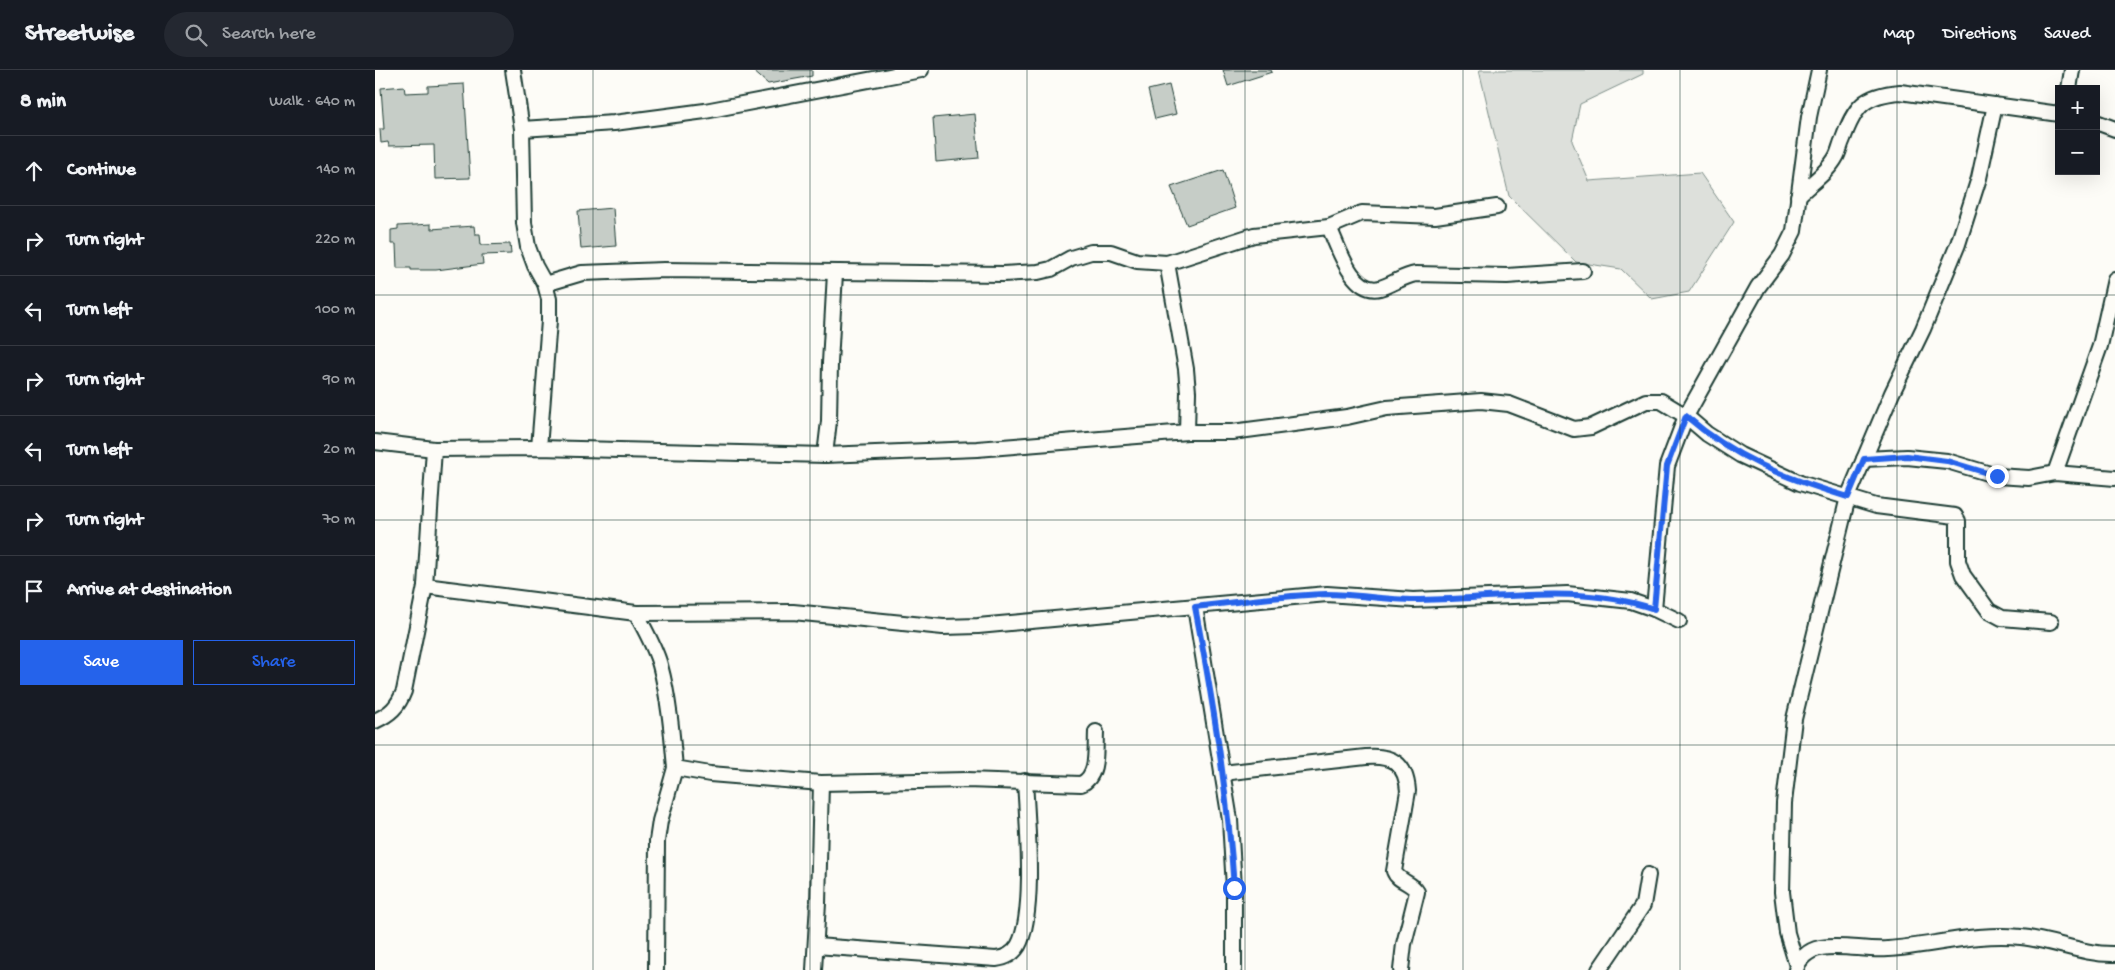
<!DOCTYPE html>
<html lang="en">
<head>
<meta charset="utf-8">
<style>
	body { margin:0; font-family:"Gochi Hand",sans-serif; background:#242831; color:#f1f3f6 }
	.controls { position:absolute; right:15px; top:15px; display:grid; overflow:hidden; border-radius:0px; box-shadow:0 5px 20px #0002 }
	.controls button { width:45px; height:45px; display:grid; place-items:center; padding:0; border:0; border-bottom:1px solid #363941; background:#171b24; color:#f1f3f6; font:25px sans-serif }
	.stop { position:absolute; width:15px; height:15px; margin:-11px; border:4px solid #2563eb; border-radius:50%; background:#fff }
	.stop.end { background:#2563eb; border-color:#fff; box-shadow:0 1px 5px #0008 }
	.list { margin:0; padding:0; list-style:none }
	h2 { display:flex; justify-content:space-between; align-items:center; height:65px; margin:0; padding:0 20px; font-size:21px }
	h2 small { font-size:16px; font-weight:400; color:#9ea1a6 }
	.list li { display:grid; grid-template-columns:32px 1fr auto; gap:15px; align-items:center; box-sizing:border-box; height:70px; padding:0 20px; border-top:1px solid #363941 }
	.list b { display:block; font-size:19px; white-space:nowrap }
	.list em { font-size:16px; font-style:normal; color:#9ea1a6 }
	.actions { display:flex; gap:10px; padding:15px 20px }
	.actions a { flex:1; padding:11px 0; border:1px solid #2563eb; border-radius:0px; text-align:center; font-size:18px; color:#2563eb }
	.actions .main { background:#2563eb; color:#fff }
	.icon { flex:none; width:28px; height:28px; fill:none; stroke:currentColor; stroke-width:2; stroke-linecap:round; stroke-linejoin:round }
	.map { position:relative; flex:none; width:1740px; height:900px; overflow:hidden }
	header { display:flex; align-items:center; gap:30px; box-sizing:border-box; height:70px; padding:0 25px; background:#171b24; border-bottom:1px solid #363941 }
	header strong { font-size:24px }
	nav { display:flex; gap:28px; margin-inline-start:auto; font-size:18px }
	.search { width:350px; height:45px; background:#242831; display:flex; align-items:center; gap:12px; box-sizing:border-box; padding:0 18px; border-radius:28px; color:#9ea1a6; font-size:19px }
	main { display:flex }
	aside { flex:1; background:#171b24 }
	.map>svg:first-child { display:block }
</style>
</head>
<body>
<header>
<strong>Streetwise</strong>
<div class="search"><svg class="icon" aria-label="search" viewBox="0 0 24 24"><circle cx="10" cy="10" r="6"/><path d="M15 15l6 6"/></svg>Search here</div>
<nav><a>Map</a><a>Directions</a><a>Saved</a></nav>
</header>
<main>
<aside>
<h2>8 min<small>Walk · 640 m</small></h2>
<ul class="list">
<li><svg class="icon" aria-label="ahead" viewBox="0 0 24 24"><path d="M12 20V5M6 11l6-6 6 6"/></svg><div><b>Continue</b></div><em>140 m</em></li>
<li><svg class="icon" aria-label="right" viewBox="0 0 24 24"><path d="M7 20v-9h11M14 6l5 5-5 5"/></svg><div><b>Turn right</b></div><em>220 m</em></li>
<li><svg class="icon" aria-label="left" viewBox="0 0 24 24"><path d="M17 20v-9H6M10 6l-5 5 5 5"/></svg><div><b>Turn left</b></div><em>100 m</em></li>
<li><svg class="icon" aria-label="right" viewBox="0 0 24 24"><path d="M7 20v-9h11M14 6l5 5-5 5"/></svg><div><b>Turn right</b></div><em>90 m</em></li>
<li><svg class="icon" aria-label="left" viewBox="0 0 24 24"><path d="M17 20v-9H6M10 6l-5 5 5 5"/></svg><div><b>Turn left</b></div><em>20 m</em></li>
<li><svg class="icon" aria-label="right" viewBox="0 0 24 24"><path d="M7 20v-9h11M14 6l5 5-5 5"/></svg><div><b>Turn right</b></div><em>70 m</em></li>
<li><svg class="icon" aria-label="arrive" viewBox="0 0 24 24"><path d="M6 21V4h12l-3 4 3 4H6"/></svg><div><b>Arrive at destination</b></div></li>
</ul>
<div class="actions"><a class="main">Save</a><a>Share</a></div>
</aside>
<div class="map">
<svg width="1740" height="900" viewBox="0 0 1740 900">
	<rect width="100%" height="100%" fill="#fdfcf7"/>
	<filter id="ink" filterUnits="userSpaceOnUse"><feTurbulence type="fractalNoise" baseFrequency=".02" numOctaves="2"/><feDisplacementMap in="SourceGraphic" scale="10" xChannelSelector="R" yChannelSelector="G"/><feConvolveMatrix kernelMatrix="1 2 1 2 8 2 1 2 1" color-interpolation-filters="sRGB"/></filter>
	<g filter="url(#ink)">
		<polygon fill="#dde0db" stroke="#7e8e88" points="1104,0 1268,0 1268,4 1205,34 1197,71 1214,111 1325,103 1359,152 1314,222 1277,229 1246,199 1201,192 1134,126"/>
		<g fill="#c6cdc7" stroke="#1f3d34">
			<polygon points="377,0 437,0 437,6 393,14"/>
			<polygon points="848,0 896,0 897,2 853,16"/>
			<polygon points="89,14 95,108 60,109 59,75 14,76 13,72 6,73 5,59 9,59 6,18 29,16 30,23 53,22 53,16"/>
			<polygon points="794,15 801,44 780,49 773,20"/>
			<polygon points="600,44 604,88 561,92 558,48"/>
			<polygon points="848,100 860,138 812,155 796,117"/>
			<polygon points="238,138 241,176 206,179 203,141"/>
			<polygon points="56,154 56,159 99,156 100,164 105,164 106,175 135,174 136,184 107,185 108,194 61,200 36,200 36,198 22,198 21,174 16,174 16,160 23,159 23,156"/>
		</g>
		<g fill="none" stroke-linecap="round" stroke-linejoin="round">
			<defs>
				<g id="street">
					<polyline points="138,0 147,59 149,153 153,177 160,196 170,214 174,229 174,251 164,378"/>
					<polyline points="1694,19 1697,0"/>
					<polyline points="1721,52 1740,59"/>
					<polyline points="147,59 239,53 330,41 546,0"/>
					<path d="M1423,126C1435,114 1453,102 1461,87C1464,82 1465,75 1468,69C1480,36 1489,25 1525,22L1684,44"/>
					<path d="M954,157C963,176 977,225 1005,218C1018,214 1028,206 1041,204L1132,206L1208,201"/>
					<polyline points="792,193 811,299 813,322 812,362"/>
					<polyline points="170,214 207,203 289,200 628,204 663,202 676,199 696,188 716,182 736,182 762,191 792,193 879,165 954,157 987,143 1060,146 1122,137"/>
					<polyline points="0,372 59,379 164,378 450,385 602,379 812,362 857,362 972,347 1012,338 1106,331 1134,334 1199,359 1216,357 1271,331 1286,331 1311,346 1332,364 1365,385 1425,413 1501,436 1580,446 1583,451 1583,491 1588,505 1614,541 1627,548 1676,552"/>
					<polyline points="450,385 454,351 455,293 460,203"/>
					<polyline points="1489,389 1532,387 1572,391 1622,406 1654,408 1680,403 1740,408"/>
					<polyline points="1680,403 1725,276 1740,209"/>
					<polyline points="50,516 261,543 418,542 568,557 603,556 952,524 1038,530 1192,524 1256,531 1279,539 1304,551"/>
					<polyline points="820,537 855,750 859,818 859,900"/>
					<polyline points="1279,539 1292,396 1311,346 1383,217 1407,185 1419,161 1434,47 1444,0"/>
					<path d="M261,543C270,560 280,577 285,595C294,628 297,664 300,698L335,704L446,713L592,710L706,714C724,706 720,679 721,662"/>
					<path d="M0,651C15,644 23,637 29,621L50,516L59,379"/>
					<path d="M847,703L991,687C1017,685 1031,693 1033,721L1019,801C1023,812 1037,812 1042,822L1029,874L1026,900"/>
					<path d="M441,876L621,889C630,888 638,884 643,876C661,845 652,749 650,711"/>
					<polyline points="1422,896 1412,863 1407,822 1409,733 1419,649 1473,427 1517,323 1548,259 1583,174 1604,108 1620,35"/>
					<polyline points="281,900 282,771 285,751 300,698"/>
					<polyline points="439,900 443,833 446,713"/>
					<polyline points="1224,900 1268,835 1273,805"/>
					<path d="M1421,900C1423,889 1434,880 1445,878C1468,874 1491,881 1513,879C1557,876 1602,862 1646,867C1678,870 1708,885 1740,884"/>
				</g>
			</defs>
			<use href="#street" stroke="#1f3d34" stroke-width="18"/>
			<use href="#street" stroke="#fdfcf7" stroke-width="14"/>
		</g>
	</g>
	<g fill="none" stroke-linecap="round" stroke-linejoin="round" filter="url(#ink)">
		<path stroke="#2563eb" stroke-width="6" d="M859,818C853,723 838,630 820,537C864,532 908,525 952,524C981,524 1010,530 1039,530C1118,530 1202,513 1279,539L1292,396L1311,346C1359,388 1412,409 1473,427L1489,389L1532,386L1572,391L1622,406"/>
	</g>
	<path fill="none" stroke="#1f3d34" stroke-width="1" stroke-opacity="0.55" d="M218,0V900M435,0V900M652,0V900M870,0V900M1088,0V900M1305,0V900M1522,0V900M0,225H1740M0,450H1740M0,675H1740"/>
</svg>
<div class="controls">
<button>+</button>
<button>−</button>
</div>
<div class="stop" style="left:859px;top:818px"></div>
<div class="stop end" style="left:1622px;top:406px"></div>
</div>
</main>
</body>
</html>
